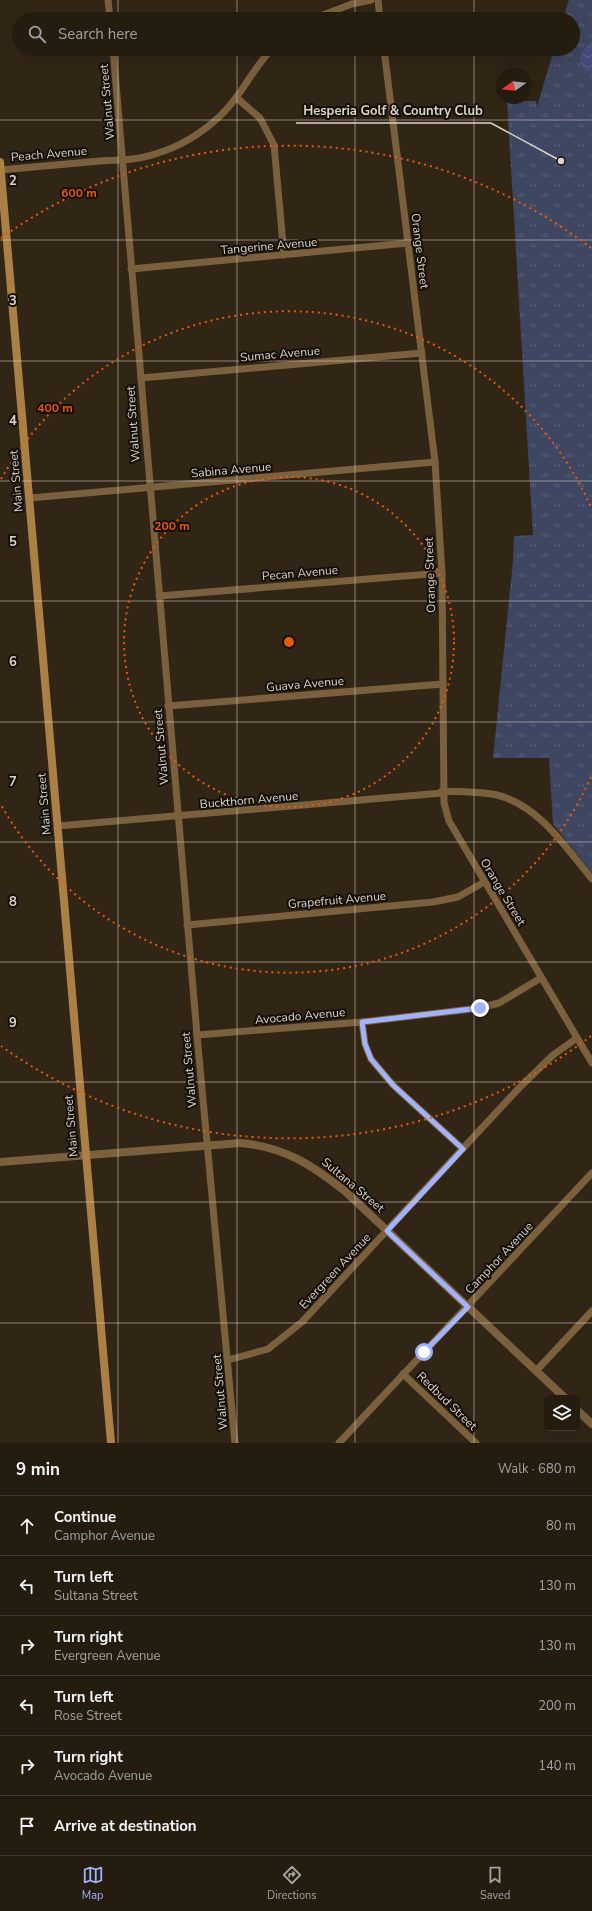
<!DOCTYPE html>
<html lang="en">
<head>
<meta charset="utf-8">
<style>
	body { margin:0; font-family:"Nunito Sans",sans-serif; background:#2d2519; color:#f1f3f6 }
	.controls { position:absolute; right:12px; bottom:12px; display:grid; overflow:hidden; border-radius:6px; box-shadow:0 4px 16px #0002 }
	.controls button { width:36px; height:36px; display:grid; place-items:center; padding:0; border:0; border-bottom:1px solid #423a30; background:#251c10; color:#f1f3f6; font:20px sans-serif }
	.compass { position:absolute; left:496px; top:68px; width:36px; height:36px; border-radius:50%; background:#251c10; box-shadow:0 4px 16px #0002; rotate:255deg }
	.stop { position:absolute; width:12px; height:12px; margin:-9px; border:3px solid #a2b2fd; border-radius:50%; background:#fff }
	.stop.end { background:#a2b2fd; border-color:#fff; box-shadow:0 1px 4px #0008 }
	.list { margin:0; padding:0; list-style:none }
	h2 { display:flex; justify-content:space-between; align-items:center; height:52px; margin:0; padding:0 16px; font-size:17px }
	h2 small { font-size:13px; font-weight:400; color:#a3a19f }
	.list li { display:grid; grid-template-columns:26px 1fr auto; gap:12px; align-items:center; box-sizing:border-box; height:60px; padding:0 16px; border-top:1px solid #423a30 }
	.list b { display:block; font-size:15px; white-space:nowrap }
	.list p { margin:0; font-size:13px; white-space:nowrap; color:#a3a19f }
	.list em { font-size:13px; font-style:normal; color:#a3a19f }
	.icon { flex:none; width:22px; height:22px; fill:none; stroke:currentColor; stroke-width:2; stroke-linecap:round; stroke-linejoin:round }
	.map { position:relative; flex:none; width:592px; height:1443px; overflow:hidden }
	.search { position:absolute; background:#251c10; box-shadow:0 4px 16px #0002; left:12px; right:12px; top:12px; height:44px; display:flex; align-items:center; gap:10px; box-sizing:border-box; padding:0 14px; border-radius:22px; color:#a3a19f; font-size:15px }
	.sheet { height:412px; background:#251c10 }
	nav { display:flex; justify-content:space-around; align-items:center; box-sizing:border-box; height:56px; border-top:1px solid #423a30; background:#251c10; font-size:11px; color:#a3a19f }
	nav a { display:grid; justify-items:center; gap:2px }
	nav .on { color:#a2b2fd }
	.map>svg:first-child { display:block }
</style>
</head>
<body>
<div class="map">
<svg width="592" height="1443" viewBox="0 0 592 1443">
	<defs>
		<pattern id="grass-tufts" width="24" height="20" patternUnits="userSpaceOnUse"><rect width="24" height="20" fill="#3f4661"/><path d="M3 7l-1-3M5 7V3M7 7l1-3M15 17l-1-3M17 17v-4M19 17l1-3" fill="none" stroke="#5a6076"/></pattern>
		<pattern id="water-waves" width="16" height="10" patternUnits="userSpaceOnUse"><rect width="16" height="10" fill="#434c79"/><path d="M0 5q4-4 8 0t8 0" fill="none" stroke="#5e658b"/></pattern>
	</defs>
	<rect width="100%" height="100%" fill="#312516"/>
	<polygon fill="url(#grass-tufts)" points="569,0 592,0 592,873 553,824 549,758 493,758 513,561 514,536 533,535 507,101 536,101 537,107 554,49 573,49 573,19 563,19"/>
	<path fill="url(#water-waves)" d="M592,41V73H590C573,66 581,49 592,41Z"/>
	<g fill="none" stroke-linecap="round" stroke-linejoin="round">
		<g stroke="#7b603e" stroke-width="7">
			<polyline points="108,0 110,19"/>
			<polyline points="378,0 380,19"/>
			<polyline points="312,19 352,4 371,0"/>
			<polyline points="113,49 197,1035 235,1443"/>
			<polyline points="384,49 435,462 442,573 444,803 449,821 592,1063"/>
			<polyline points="237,98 260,118 274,145 284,255"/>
			<path d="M0,170C33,167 67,164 100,161C118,160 138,160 155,154C179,147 201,134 220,116C241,97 252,69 272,49"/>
			<polyline points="131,269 408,243"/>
			<polyline points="141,378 422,353"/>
			<polyline points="30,498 435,462"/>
			<polyline points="159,596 442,573"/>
			<polyline points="168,706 443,684"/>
			<path d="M442,791C461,792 479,791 497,795C540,806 566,848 592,879"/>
			<polyline points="58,826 442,793"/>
			<polyline points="187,925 433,902 458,897 484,882"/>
			<polyline points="362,1022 365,1044 371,1059 393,1085 463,1149"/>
			<polyline points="197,1035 362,1022 480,1008 499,1003 541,978"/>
			<polyline points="228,1360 268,1349 302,1322 519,1088 553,1055 577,1038"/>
			<polyline points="536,1371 592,1311"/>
			<polyline points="403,1374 476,1443"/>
			<polyline points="339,1443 592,1173"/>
		</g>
		<g stroke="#7b603e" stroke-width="8">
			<path d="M0,1162L241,1143C285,1147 312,1165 346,1192L565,1398"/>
			<polyline points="577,1410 592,1424"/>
		</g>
		<polyline stroke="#ab8046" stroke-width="8" points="0,162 111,1443"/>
	</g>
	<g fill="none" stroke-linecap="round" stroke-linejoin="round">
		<polyline stroke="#a2b2fd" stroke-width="5" points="424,1352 468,1307 387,1231 463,1149 393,1085 371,1059 365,1044 362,1022 480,1008"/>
	</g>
	<path fill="none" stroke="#dbd4ca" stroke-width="1" stroke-opacity="0.55" d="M118,0V19M237,0V19M355,0V19M474,0V19M118,49V1443M237,49V1443M355,49V1443M474,49V1443M0,120H592M0,240H592M0,361H592M0,481H592M0,601H592M0,722H592M0,842H592M0,962H592M0,1082H592M0,1202H592M0,1323H592"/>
	<g fill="none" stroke="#e8590c" stroke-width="2" stroke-dasharray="2 4">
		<circle cx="289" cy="642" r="165"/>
		<path d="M591 777A331 331 0 0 1 1 805M1 479A331 331 0 0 1 591 507"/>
		<path d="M591 1036A496 496 0 0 1 1 1046M1 238A496 496 0 0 1 591 248"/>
	</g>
	<g text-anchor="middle" stroke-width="4" stroke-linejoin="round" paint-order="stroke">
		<g font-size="12" fill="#dbd4ca" stroke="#140f09">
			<text transform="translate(107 102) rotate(-95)" y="4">Walnut Street</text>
			<text transform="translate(49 154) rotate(-5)" y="4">Peach Avenue</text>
			<text transform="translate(269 246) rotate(-5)" y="4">Tangerine Avenue</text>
			<text transform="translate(420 251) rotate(83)" y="4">Orange Street</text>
			<text transform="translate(280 354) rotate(-5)" y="4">Sumac Avenue</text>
			<text transform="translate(133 424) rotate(-94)" y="4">Walnut Street</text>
			<text transform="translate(231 470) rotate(-5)" y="4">Sabina Avenue</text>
			<text transform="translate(16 481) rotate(-95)" y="4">Main Street</text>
			<text transform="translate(300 573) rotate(-5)" y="4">Pecan Avenue</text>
			<text transform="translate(430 575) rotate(-92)" y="4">Orange Street</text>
			<text transform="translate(305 684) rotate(-5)" y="4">Guava Avenue</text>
			<text transform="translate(161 747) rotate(-95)" y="4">Walnut Street</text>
			<text transform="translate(249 800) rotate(-5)" y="4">Buckthorn Avenue</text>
			<text transform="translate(44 804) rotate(-95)" y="4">Main Street</text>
			<text transform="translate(503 892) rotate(59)" y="4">Orange Street</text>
			<text transform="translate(337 900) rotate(-5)" y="4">Grapefruit Avenue</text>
			<text transform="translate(300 1016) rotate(-5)" y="4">Avocado Avenue</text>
			<text transform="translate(189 1070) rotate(-95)" y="4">Walnut Street</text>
			<text transform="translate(71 1126) rotate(-95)" y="4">Main Street</text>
			<text transform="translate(353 1185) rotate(40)" y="4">Sultana Street</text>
			<text transform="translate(499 1258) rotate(-47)" y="4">Camphor Avenue</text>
			<text transform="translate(335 1271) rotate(-47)" y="4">Evergreen Avenue</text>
			<text transform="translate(220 1392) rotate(-95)" y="4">Walnut Street</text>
			<text transform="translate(447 1401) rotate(44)" y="4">Redbud Street</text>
		</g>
	</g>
	<g font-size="13" text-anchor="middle" font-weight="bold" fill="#dbd4ca" stroke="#140f09" stroke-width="4" stroke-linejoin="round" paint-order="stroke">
		<text x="13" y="185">2</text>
		<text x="13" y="305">3</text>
		<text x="13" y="425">4</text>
		<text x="13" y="546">5</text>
		<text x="13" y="666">6</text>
		<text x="13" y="786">7</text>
		<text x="13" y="906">8</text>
		<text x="13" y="1027">9</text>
	</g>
	<circle cx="289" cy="642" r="6" fill="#e8590c" stroke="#140f09" stroke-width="2"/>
	<g font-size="12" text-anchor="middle" font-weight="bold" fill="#e8590c" stroke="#140f09" stroke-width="4" stroke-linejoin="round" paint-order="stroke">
		<text x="79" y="197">600 m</text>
		<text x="55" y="412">400 m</text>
		<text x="172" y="530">200 m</text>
	</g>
	<path fill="none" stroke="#dbd4ca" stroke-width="1.5" d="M561 161L491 123H296"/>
	<circle fill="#dbd4ca" stroke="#140f09" stroke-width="1.5" cx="561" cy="161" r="4"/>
	<g font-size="13" text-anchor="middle" font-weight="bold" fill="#dbd4ca" stroke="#140f09" stroke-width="4" stroke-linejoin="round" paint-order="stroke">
		<text x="393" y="115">Hesperia Golf &amp; Country Club</text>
	</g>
</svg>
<div class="controls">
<button><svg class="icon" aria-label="layers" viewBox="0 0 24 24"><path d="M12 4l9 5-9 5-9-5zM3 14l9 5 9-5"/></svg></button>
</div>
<svg class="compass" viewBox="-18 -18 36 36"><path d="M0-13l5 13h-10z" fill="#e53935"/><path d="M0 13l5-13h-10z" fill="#a3a19f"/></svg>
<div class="stop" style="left:424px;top:1352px"></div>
<div class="stop end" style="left:480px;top:1008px"></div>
<div class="search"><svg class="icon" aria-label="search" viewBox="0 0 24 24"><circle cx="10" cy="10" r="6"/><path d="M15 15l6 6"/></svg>Search here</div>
</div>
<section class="sheet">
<h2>9 min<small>Walk · 680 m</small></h2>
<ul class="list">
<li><svg class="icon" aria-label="ahead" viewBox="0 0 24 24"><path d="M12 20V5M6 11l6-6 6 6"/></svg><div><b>Continue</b><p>Camphor Avenue</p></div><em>80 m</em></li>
<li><svg class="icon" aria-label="left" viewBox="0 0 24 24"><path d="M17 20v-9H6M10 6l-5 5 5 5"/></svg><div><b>Turn left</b><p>Sultana Street</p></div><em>130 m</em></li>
<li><svg class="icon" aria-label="right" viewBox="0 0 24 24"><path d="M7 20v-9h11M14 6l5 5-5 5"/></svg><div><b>Turn right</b><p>Evergreen Avenue</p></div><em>130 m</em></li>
<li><svg class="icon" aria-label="left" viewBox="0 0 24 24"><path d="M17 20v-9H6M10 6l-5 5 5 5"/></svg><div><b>Turn left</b><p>Rose Street</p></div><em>200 m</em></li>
<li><svg class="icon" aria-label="right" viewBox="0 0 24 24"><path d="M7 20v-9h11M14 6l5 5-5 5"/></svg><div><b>Turn right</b><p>Avocado Avenue</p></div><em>140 m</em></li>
<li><svg class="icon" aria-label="arrive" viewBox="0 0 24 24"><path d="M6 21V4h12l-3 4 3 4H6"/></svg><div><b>Arrive at destination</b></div></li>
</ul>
</section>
<nav>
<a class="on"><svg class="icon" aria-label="map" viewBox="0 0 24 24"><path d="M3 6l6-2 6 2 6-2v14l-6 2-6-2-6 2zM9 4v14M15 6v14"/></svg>Map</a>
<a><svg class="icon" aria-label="directions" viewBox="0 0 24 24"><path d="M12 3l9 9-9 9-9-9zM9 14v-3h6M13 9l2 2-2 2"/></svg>Directions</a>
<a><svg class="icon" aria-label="saved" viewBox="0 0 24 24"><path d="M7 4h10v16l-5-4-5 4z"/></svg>Saved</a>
</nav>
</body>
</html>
